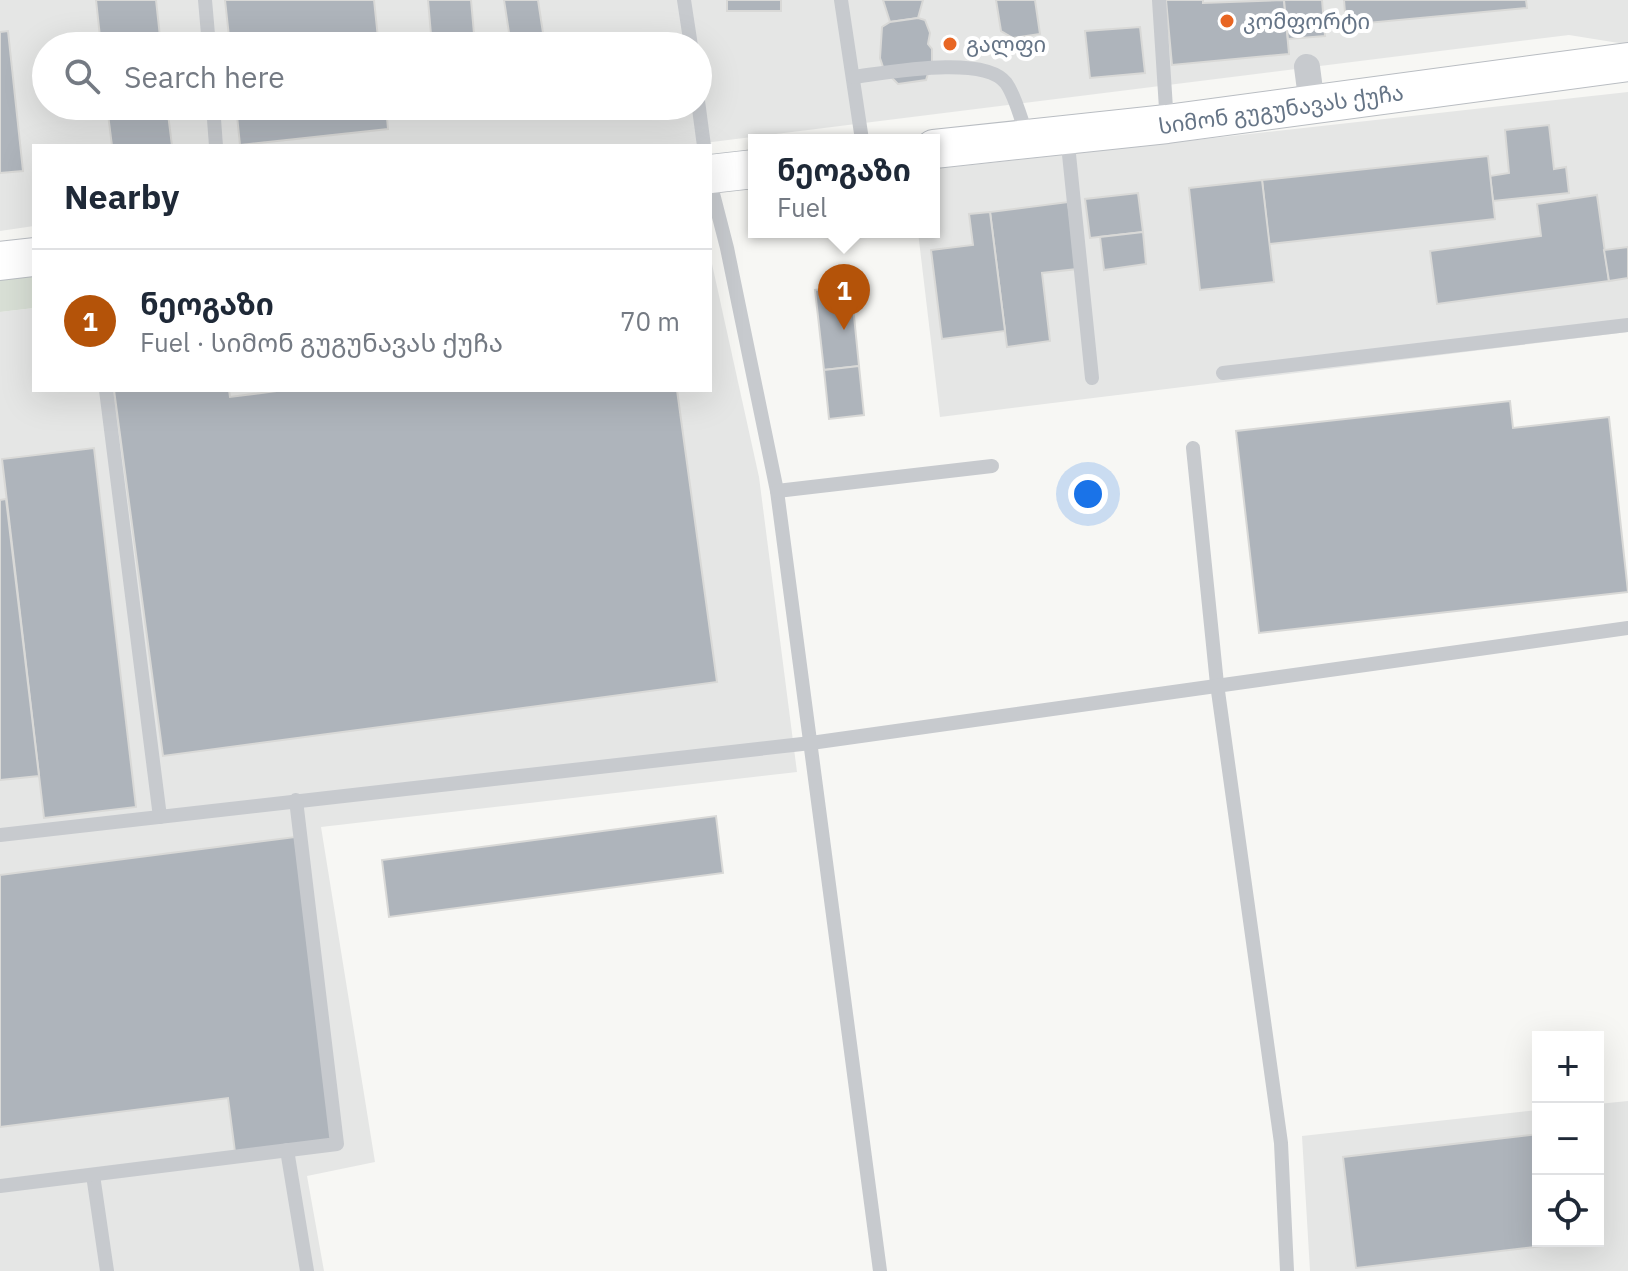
<!DOCTYPE html>
<html lang="en">
<head>
<meta charset="utf-8">
<style>
	body { margin:0; font-family:"IBM Plex Sans","Noto Sans Georgian",sans-serif; background:#f6f6f7; color:#1f2937 }
	.controls { position:absolute; right:24px; bottom:24px; display:grid; overflow:hidden; border-radius:0px; box-shadow:0 8px 32px #0002 }
	.controls button { width:72px; height:72px; display:grid; place-items:center; padding:0; border:0; border-bottom:2px solid #e0e1e3; background:#fff; color:#1f2937; font:40px sans-serif }
	.you { position:absolute; left:1088px; top:494px; width:28px; height:28px; margin:-20px; border:6px solid #fff; border-radius:50%; background:#1a73e8; box-shadow:0 0 0 12px #1a73e833 }
	.badge { display:grid; place-items:center; width:52px; height:52px; border-radius:50%; background:#b45309; color:#fff; font-size:26px; font-weight:700 }
	.pin { position:absolute; translate:-50% -66px; filter:drop-shadow(0 2px 4px #0008) }
	.pin::after { content:''; position:absolute; top:42px; width:28px; height:24px; background:inherit; clip-path:polygon(0 0,100% 0,50% 100%) }
	.popup { position:absolute; left:748px; top:134px; width:192px; height:104px; box-sizing:border-box; display:grid; place-content:center; border-radius:0px; background:#fff; filter:drop-shadow(0 2px 6px #0005); font-size:26px; white-space:nowrap; color:#747a83 }
	.popup b { font-size:30px; color:#1f2937 }
	.popup::after { content:''; position:absolute; left:50%; top:100%; margin-left:-16px; border:16px solid transparent; border-top-color:#fff }
	.list { margin:0; padding:0; list-style:none }
	h2 { display:flex; justify-content:space-between; align-items:center; height:104px; margin:0; padding:0 32px; font-size:34px }
	h2 small { font-size:26px; font-weight:400; color:#747a83 }
	.list li { display:grid; grid-template-columns:52px 1fr auto; gap:24px; align-items:center; box-sizing:border-box; height:144px; padding:0 32px; border-top:2px solid #e0e1e3 }
	.list b { display:block; font-size:30px; white-space:nowrap }
	.list p { margin:0; font-size:26px; white-space:nowrap; color:#747a83 }
	.list em { font-size:26px; font-style:normal; color:#747a83 }
	.icon { flex:none; width:44px; height:44px; fill:none; stroke:currentColor; stroke-width:2; stroke-linecap:round; stroke-linejoin:round }
	.map { position:relative; flex:none; width:1628px; height:1271px; overflow:hidden }
	.search { position:absolute; background:#fff; box-shadow:0 8px 32px #0002; left:32px; top:32px; width:680px; height:88px; display:flex; align-items:center; gap:20px; box-sizing:border-box; padding:0 28px; border-radius:44px; color:#747a83; font-size:30px }
	.panel { position:absolute; background:#fff; box-shadow:0 8px 32px #0002; left:32px; top:144px; width:680px; height:248px; border-radius:0px }
	.map>svg:first-child { display:block }
</style>
</head>
<body>
<div class="map">
<svg width="1628" height="1271" viewBox="0 0 1628 1271">
	<rect width="100%" height="100%" fill="#f7f7f4"/>
	<g fill="#e5e6e5" fill-rule="evenodd">
		<path d="M0,0H1628V47L1625,44L1569,35L680,146H34V226L0,231ZM46,46H698V106H46Z"/>
		<polygon points="1628,92 1628,332 940,417 918,232 934,232 934,169"/>
		<polygon points="710,255 759,477 797,772 321,827 375,1162 307,1176 324,1271 0,1271 0,312 34,308 34,390 710,390"/>
		<polygon points="1628,1101 1628,1271 1310,1271 1302,1136 1538,1110 1538,1241 1598,1241 1598,1104"/>
	</g>
	<polygon fill="#d8dfd5" points="34,272 34,308 0,312 0,276"/>
	<g fill="#aeb4bb" stroke="#d9d9d7" stroke-width="2">
		<polygon points="96,0 156,0 161,46 101,46"/>
		<polygon points="225,0 374,0 378,38 354,41 355,46 230,46"/>
		<polygon points="428,0 471,0 475,45 432,46"/>
		<polygon points="504,0 538,0 545,46 511,46"/>
		<rect x="727" y="0" width="54" height="11"/>
		<polygon points="883,0 923,0 918,18 890,22"/>
		<polygon points="996,0 1035,0 1040,34 1013,38 1001,31"/>
		<polygon points="1166,0 1203,0 1203,3 1284,0 1289,54 1172,65"/>
		<polygon points="1284,0 1322,0 1325,36 1288,39"/>
		<polygon points="1344,0 1526,0 1527,8 1346,25"/>
		<polygon points="918,18 925,20 930,33 928,44 932,49 932,61 926,80 898,84 884,70 880,58 882,27 890,22"/>
		<polygon points="1140,27 1145,73 1090,78 1085,31"/>
		<polygon points="8,31 23,171 0,173 0,32"/>
		<polygon points="107,106 167,106 172,146 112,146"/>
		<polygon points="236,106 386,106 388,129 240,145"/>
		<polygon points="1549,125 1554,169 1566,167 1569,193 1493,201 1490,176 1509,173 1505,130"/>
		<polygon points="1488,156 1495,219 1269,244 1262,180"/>
		<polygon points="1262,180 1274,282 1200,290 1189,188"/>
		<polygon points="1138,193 1143,232 1090,238 1085,199"/>
		<polygon points="1597,195 1609,281 1437,304 1430,251 1541,236 1537,204"/>
		<polygon points="1068,202 1077,269 1042,273 1050,341 1007,347 990,212"/>
		<polygon points="990,212 1005,331 942,339 931,250 973,245 969,214"/>
		<polygon points="1143,232 1146,264 1104,270 1100,237"/>
		<polygon points="1628,247 1628,278 1609,281 1604,250"/>
		<polygon points="851,286 859,366 824,370 815,290"/>
		<polygon points="859,366 864,415 829,419 824,370"/>
		<polygon points="114,390 229,390 230,397 284,390 677,390 717,682 163,756"/>
		<polygon points="1510,401 1513,428 1609,417 1628,592 1259,633 1236,431"/>
		<polygon points="94,448 136,807 44,818 2,459"/>
		<polygon points="6,499 39,776 0,780 0,500"/>
		<polygon points="716,816 723,873 389,917 382,860"/>
		<polygon points="295,837 334,1139 235,1152 228,1098 0,1127 0,875"/>
		<polygon points="1538,1134 1538,1241 1568,1241 1568,1243 1356,1268 1343,1157"/>
	</g>
	<g fill="none" stroke-linecap="round" stroke-linejoin="round">
		<defs>
			<g id="secondary">
				<polyline points="934,149 1167,124 1628,62"/>
				<polyline points="710,174 754,169"/>
				<polyline points="0,261 34,257"/>
			</g>
		</defs>
		<use href="#secondary" stroke="#b9bdc2" stroke-width="40"/>
		<g stroke="#c7cace" stroke-width="14">
			<polyline points="205,0 209,46"/>
			<polyline points="684,0 691,46"/>
			<polyline points="841,0 862,140"/>
			<polyline points="1159,0 1167,124"/>
			<path d="M853,77C886,73 984,54 1006,83C1016,97 1021,120 1027,136"/>
			<polyline points="698,101 704,146"/>
			<polyline points="213,106 216,146"/>
			<polyline points="1067,135 1092,378"/>
			<polyline points="710,182 727,248 777,491 880,1271"/>
			<polyline points="1223,373 1628,325"/>
			<polyline points="106,390 160,817"/>
			<polyline points="1193,448 1217,684 1281,1143 1287,1271"/>
			<polyline points="777,491 992,466"/>
			<polyline points="0,835 811,743 1628,628"/>
			<polyline points="287,1150 307,1271"/>
			<polyline points="93,1175 107,1271"/>
			<polyline points="0,1186 337,1144 296,800"/>
		</g>
		<polyline stroke="#c7cace" stroke-width="26" points="1307,67 1312,105"/>
		<use href="#secondary" stroke="#fff" stroke-width="38"/>
	</g>
	<g fill="#e86623" stroke="#fff" stroke-width="3">
		<circle cx="1227" cy="21" r="8"/>
		<circle cx="950" cy="44" r="8"/>
	</g>
	<g text-anchor="middle" stroke-width="8" stroke-linejoin="round" paint-order="stroke">
		<g font-size="22" fill="#657486" stroke="#fff" text-anchor="start">
			<text x="1243" y="29">კომფორტი</text>
			<text x="966" y="52">გალფი</text>
		</g>
		<g font-size="22" fill="#657486" stroke="#fff">
			<text transform="translate(1281 109) rotate(-8)" y="8">სიმონ გუგუნავას ქუჩა</text>
		</g>
	</g>
</svg>
<div class="controls">
<button>+</button>
<button>−</button>
<button><svg class="icon" aria-label="locate" viewBox="0 0 24 24"><circle cx="12" cy="12" r="6"/><path d="M12 2v4M12 18v4M2 12h4M18 12h4"/></svg></button>
</div>
<div class="you"></div>
<div class="pin badge" style="left:844px;top:330px">1</div>
<div class="popup"><b>ნეოგაზი</b>Fuel</div>
<div class="search"><svg class="icon" aria-label="search" viewBox="0 0 24 24"><circle cx="10" cy="10" r="6"/><path d="M15 15l6 6"/></svg>Search here</div>
<section class="panel">
<h2>Nearby<small></small></h2>
<ul class="list">
<li><span class="badge">1</span><div><b>ნეოგაზი</b><p>Fuel · სიმონ გუგუნავას ქუჩა</p></div><em>70 m</em></li>
</ul>
</section>
</div>
</body>
</html>
